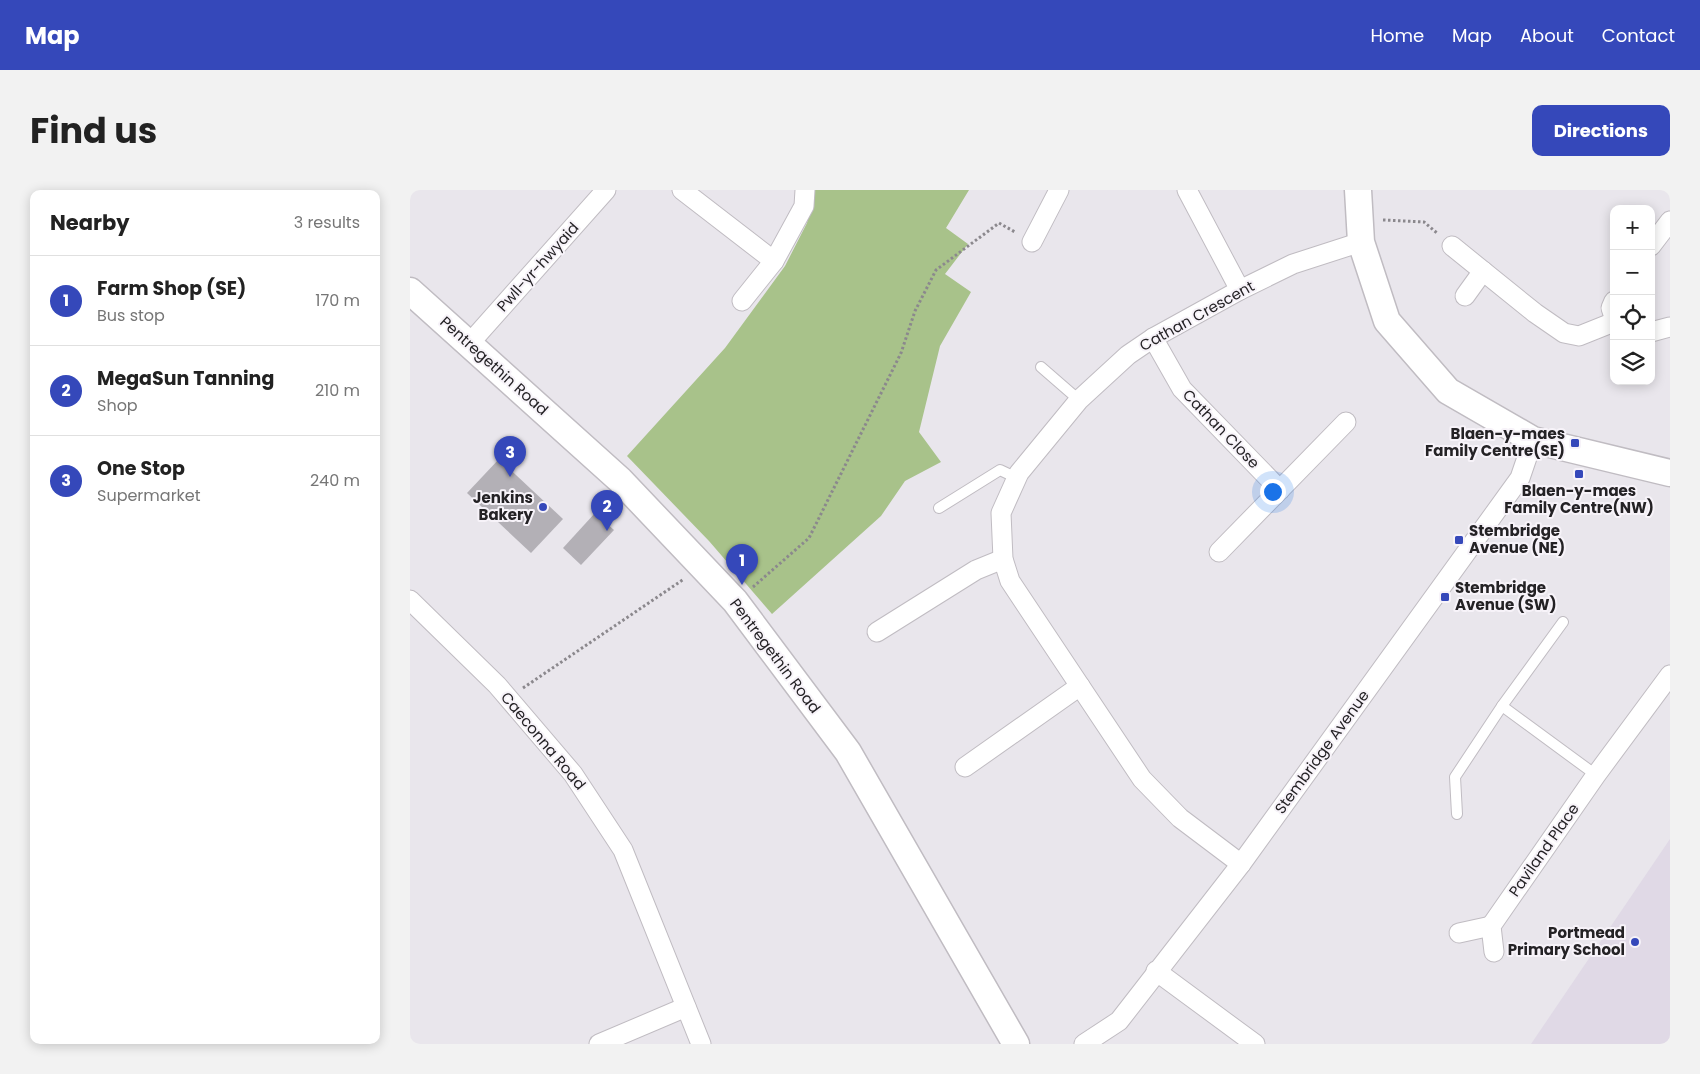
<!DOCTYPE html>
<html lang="en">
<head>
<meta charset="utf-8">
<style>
	body { margin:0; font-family:Poppins,sans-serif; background:#f2f2f2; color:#222 }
	.controls { position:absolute; right:15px; top:15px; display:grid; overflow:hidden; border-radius:10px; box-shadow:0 2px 12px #0003 }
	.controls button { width:45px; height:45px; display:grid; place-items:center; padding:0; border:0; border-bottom:1px solid #e0e0e0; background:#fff; color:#222; font:25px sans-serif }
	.you { position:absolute; left:862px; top:301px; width:18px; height:18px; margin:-12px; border:4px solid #fff; border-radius:50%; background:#1a73e8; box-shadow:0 0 0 8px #1a73e833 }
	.badge { display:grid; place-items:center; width:32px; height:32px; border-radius:50%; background:#3548ba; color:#fff; font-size:16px; font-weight:700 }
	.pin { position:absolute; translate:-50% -41px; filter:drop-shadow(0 1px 2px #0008) }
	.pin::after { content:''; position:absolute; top:26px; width:18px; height:15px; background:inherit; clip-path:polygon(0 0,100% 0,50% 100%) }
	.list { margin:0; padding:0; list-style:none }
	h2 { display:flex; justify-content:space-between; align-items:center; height:65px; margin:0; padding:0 20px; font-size:21px }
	h2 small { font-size:16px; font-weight:400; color:#767676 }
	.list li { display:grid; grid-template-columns:32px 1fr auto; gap:15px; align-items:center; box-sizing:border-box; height:90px; padding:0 20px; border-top:1px solid #e0e0e0 }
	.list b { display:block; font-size:19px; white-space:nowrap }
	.list p { margin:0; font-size:16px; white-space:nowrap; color:#767676 }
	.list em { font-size:16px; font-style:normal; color:#767676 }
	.icon { flex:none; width:28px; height:28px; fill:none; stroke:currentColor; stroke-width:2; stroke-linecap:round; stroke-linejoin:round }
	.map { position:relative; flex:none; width:1260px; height:854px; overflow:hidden; border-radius:10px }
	header { display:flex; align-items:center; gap:30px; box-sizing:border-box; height:70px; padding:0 25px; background:#3548ba; color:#fff }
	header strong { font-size:24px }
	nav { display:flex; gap:28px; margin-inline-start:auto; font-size:18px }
	.intro { display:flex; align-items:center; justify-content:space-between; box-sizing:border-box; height:120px; padding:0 30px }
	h1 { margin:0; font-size:35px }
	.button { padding:12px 22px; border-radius:10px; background:#3548ba; color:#fff; font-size:18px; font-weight:700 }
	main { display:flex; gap:30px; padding:0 30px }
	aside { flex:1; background:#fff; border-radius:10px; box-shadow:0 2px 12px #0003 }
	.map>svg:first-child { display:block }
</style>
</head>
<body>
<header>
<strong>Map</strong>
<nav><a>Home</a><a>Map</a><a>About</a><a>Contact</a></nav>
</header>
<div class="intro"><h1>Find us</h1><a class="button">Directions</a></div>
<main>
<aside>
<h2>Nearby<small>3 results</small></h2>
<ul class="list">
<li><span class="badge">1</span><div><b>Farm Shop (SE)</b><p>Bus stop</p></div><em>170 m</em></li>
<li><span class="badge">2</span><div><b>MegaSun Tanning</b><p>Shop</p></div><em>210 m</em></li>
<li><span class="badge">3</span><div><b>One Stop</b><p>Supermarket</p></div><em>240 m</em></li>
</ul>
</aside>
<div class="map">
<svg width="1260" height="854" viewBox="0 0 1260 854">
	<rect width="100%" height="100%" fill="#e9e6ec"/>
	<polygon fill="#e0d9e6" points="1260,649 1260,854 1121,854"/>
	<polygon fill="#a8c28a" points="404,0 559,0 536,38 558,54 535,84 561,102 530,156 509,242 531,272 495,291 471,326 362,424 299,351 217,266 315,158 375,76 397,33"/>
	<g fill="#b3b0b6">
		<polygon points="89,269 153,329 121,363 57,303"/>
		<polygon points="185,323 204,340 171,375 153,358"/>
	</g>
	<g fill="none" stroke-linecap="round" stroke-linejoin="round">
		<defs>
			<g id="lane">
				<polyline points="631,177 669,210"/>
				<polyline points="529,318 590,280 607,288"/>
				<polyline points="1092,516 1186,585"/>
				<polyline points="1047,624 1045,587 1092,516 1153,432"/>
			</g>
			<g id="street">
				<polyline points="272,0 364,71"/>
				<polyline points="777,0 830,100"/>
				<polyline points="622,52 649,0"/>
				<polyline points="1042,56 1125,123 1154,143 1169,146 1204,132"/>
				<polyline points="1241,56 1260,31"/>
				<polyline points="1055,106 1073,81"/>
				<polyline points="332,111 364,71 394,16 395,0"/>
				<polyline points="1204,111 1201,118 1204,127"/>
				<polyline points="1241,142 1260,137"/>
				<polyline points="743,148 772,199 870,300"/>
				<polyline points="59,154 196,0"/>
				<polyline points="809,362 936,232"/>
				<polyline points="0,410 87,495 163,584 213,660 291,854"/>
				<polyline points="467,442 566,380 593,369"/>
				<polyline points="555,577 670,496"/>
				<polyline points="831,674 770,628 732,589 600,391 593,369 591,323 609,283 669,210 718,165 743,148 830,100 883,74 951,52"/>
				<polyline points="1049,743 1081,736"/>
				<polyline points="1084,762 1081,736 1186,585 1260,485"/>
				<polyline points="746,781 845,854"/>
				<polyline points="189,854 276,817"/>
				<polyline points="674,854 709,831 831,674 1110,288 1123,250"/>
			</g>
			<g id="secondary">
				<polyline points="948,0 951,52 977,131 1038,201 1123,250 1260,283"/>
				<polyline points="0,101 210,290 325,411 438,562 606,854"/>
			</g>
		</defs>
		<use href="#lane" stroke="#c0bcc2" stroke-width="12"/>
		<use href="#street" stroke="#c0bcc2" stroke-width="21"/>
		<use href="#secondary" stroke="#c0bcc2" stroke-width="29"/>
		<g stroke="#8b888d" stroke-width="3" stroke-dasharray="2.5 2.5" stroke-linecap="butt">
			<polyline points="973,30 1014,32 1027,43"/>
			<polyline points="343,397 399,348 491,163 505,121 526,80 589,33 605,42"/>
			<polyline points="113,498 274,389"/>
		</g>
		<use href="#lane" stroke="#fff" stroke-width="10"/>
		<use href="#street" stroke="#fff" stroke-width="19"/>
		<use href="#secondary" stroke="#fff" stroke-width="26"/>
	</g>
	<g fill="#3548ba" stroke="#f7f3f9" stroke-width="2">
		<rect x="1160" y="248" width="10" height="10" rx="2.5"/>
		<rect x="1164" y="279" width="10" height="10" rx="2.5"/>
		<circle cx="133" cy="317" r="5"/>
		<rect x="1044" y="345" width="10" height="10" rx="2.5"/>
		<rect x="1030" y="402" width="10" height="10" rx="2.5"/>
		<circle cx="1225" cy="752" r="5"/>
	</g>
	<g text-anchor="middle" stroke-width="4" stroke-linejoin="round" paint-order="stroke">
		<g font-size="15" fill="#242225" stroke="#f7f3f9">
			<text transform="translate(128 77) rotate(-48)" y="5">Pwll-yr-hwyaid</text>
			<text transform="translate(787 126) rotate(-29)" y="5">Cathan Crescent</text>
			<text transform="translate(84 176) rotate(42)" y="5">Pentregethin Road</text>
			<text transform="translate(811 239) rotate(46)" y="5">Cathan Close</text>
			<text transform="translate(365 466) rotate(53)" y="5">Pentregethin Road</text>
			<text transform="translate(133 551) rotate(50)" y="5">Caeconna Road</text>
			<text transform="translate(912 562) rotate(-54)" y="5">Stembridge Avenue</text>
			<text transform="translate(1134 660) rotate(-55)" y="5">Paviland Place</text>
		</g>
		<g font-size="15" font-weight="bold" fill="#242225" stroke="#f7f3f9" text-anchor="end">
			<text x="1155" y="249">Blaen-y-maes<tspan x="1155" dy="17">Family Centre(SE)</tspan></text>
			<text x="1169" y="306" text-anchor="middle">Blaen-y-maes<tspan x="1169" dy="17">Family Centre(NW)</tspan></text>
			<text x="123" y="313">Jenkins<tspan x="123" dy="17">Bakery</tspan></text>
			<text x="1059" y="346" text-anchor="start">Stembridge<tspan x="1059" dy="17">Avenue (NE)</tspan></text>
			<text x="1045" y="403" text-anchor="start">Stembridge<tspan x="1045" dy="17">Avenue (SW)</tspan></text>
			<text x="1215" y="748">Portmead<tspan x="1215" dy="17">Primary School</tspan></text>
		</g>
	</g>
</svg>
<div class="controls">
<button>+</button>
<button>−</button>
<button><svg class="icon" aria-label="locate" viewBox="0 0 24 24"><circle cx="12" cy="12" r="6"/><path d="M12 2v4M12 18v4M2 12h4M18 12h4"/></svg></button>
<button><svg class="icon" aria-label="layers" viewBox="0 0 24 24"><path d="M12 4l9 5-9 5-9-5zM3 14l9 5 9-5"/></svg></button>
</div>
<div class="you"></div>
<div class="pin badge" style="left:332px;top:395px">1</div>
<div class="pin badge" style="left:197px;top:341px">2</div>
<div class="pin badge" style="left:100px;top:287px">3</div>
</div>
</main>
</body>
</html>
